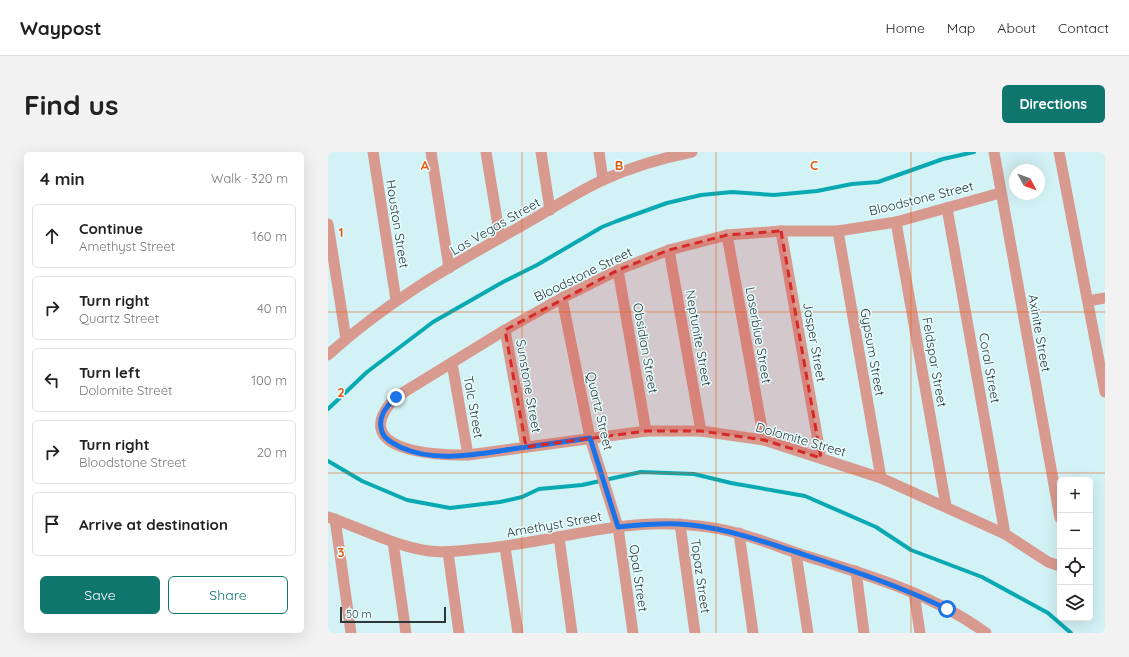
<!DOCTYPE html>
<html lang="en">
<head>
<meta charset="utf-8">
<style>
	body { margin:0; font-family:Quicksand,sans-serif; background:#f2f2f2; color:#222 }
	.controls { position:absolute; right:12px; bottom:12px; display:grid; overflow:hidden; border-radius:6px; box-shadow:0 4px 16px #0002 }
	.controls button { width:36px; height:36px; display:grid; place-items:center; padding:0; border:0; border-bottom:1px solid #e0e0e0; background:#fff; color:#222; font:20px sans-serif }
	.compass { position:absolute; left:681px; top:12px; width:36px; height:36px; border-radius:50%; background:#fff; box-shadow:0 4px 16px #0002; rotate:131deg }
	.scale { position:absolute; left:12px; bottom:10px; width:106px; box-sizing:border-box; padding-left:4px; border:2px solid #2b3738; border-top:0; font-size:11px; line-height:14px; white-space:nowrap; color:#2b3738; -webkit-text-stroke:3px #eafdfe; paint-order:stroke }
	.stop { position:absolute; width:12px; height:12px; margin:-9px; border:3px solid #1a73e8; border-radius:50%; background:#fff }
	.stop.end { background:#1a73e8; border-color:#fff; box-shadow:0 1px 4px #0008 }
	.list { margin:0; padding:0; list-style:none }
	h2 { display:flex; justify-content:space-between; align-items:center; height:52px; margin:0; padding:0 16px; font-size:17px }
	h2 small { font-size:13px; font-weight:400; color:#767676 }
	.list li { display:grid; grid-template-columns:26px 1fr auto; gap:12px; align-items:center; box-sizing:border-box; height:64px; margin:0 8px 8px; padding:0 8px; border:1px solid #e0e0e0; border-radius:6px }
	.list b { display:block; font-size:15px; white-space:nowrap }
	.list p { margin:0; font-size:13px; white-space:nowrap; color:#767676 }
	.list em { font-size:13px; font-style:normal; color:#767676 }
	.actions { display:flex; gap:8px; padding:12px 16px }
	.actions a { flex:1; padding:9px 0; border:1px solid #0f766e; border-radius:6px; text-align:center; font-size:14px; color:#0f766e }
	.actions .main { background:#0f766e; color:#fff }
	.icon { flex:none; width:22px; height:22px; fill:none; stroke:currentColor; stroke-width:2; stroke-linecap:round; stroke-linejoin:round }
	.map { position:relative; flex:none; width:777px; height:481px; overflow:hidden; border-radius:6px }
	header { display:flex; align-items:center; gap:24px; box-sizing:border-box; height:56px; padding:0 20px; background:#fff; border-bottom:1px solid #e0e0e0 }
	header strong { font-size:19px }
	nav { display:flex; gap:22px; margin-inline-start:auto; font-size:14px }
	.intro { display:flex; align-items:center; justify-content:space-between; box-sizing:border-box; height:96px; padding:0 24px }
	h1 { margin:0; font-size:28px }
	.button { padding:10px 18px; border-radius:6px; background:#0f766e; color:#fff; font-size:14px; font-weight:700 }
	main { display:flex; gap:24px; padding:0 24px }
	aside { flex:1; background:#fff; border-radius:6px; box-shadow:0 4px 16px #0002 }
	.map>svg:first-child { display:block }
</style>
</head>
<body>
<header>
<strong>Waypost</strong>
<nav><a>Home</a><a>Map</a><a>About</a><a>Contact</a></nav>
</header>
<div class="intro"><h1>Find us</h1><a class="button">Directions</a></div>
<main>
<aside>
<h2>4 min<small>Walk · 320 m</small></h2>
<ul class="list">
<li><svg class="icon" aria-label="ahead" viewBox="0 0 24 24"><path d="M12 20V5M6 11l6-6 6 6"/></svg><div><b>Continue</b><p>Amethyst Street</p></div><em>160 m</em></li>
<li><svg class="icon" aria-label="right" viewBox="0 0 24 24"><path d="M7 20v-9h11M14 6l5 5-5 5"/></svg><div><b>Turn right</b><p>Quartz Street</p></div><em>40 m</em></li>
<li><svg class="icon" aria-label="left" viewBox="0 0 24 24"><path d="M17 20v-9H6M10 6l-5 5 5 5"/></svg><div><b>Turn left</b><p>Dolomite Street</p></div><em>100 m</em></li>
<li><svg class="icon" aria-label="right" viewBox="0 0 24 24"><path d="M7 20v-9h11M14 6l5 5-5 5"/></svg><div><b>Turn right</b><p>Bloodstone Street</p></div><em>20 m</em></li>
<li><svg class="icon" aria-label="arrive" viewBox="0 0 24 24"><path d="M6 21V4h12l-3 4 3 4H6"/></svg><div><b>Arrive at destination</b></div></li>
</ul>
<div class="actions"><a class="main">Save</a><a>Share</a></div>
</aside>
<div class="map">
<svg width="777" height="481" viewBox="0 0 777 481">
	<rect width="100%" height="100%" fill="#d3f2f5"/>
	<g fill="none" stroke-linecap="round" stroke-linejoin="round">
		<g stroke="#09a9b3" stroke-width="4">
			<polyline points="0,257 39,220 105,170 175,130 209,113 274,75 289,69 339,51 373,43 404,40 446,43 489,39 524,32 550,30 615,7 646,0"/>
			<polyline points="0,309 34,329 79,348 122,356 172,350 194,345 211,337 254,333 313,320 366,322 403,331 477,344 548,375 583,398 654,425 720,461 743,481"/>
		</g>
		<g stroke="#d89a8e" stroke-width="11">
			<polyline points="45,0 68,148"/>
			<polyline points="103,0 121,116"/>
			<polyline points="158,0 172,86"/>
			<polyline points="213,0 222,58"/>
			<polyline points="271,0 275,28"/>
			<polyline points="666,0 732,366"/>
			<polyline points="731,0 777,240"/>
			<path d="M672,41L568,70L510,79H453L399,83L341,98L290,118L234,146L177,178L68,245C17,298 106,304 140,303L318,279H373L436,288L553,326L677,382L720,410L732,414"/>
			<polyline points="619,56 677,382"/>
			<polyline points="568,70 618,354"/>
			<polyline points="0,72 18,187"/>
			<polyline points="453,79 493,306"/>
			<polyline points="510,79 553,326"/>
			<polyline points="399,83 436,288"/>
			<polyline points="341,98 373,279"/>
			<polyline points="290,118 318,279"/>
			<polyline points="234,146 262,286 290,375 305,481"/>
			<polyline points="760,149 777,146"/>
			<polyline points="177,178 198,295"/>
			<path d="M0,203C57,151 120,115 188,77C217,61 245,42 275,28C303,15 334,6 364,0"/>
			<polyline points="124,211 140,303"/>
			<path d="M0,365C33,376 66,394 101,399C117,401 133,399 149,397C208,393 265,374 324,372C351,371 386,374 412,382C435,388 456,397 478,404C540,423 605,442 658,481"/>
			<polyline points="7,367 23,481"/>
			<polyline points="352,372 367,481"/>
			<polyline points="411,381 425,481"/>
			<polyline points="231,385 244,481"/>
			<polyline points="65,390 78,481"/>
			<polyline points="177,395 190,481"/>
			<polyline points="120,400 131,481"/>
			<polyline points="468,401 480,481"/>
			<polyline points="528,419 536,481"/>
			<polyline points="586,441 592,481"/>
		</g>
	</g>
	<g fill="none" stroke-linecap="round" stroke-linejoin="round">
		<path stroke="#1a73e8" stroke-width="5" d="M68,245C58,255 49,265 54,280C57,288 65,291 72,295C111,313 158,300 199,295C220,292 241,289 262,286L290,375C310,373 330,371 351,372C391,374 430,388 468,400C520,417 570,433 619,457"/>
	</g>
	<path fill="#d62828" fill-opacity="0.2" stroke="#d62828" stroke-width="3" stroke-dasharray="8 5" stroke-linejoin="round" d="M453,79L493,306L436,288L373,279H318L198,295L177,178L290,118L341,98L399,83Z"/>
	<path fill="none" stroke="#e8590c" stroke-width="1" stroke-opacity="0.55" d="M194,0V481M388,0V481M583,0V481M0,160H777M0,321H777"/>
	<g text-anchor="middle" stroke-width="3" stroke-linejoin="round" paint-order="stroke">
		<g font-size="13" fill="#2b3738" stroke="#eafdfe">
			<text transform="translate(593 46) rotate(-14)" y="5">Bloodstone Street</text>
			<text transform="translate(70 72) rotate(81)" y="5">Houston Street</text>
			<text transform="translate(167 74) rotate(-30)" y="5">Las Vegas Street</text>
			<text transform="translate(255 122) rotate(-26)" y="5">Bloodstone Street</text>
			<text transform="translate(712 181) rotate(80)" y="5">Axinite Street</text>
			<text transform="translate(431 183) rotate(80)" y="5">Laserblue Street</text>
			<text transform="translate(371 186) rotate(80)" y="5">Neptunite Street</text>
			<text transform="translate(487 190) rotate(80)" y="5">Jasper Street</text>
			<text transform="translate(318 196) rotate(80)" y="5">Obsidian Street</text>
			<text transform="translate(545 200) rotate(80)" y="5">Gypsum Street</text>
			<text transform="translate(607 210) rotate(80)" y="5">Feldspar Street</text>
			<text transform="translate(662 216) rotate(80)" y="5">Coral Street</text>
			<text transform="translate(201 234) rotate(80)" y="5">Sunstone Street</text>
			<text transform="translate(146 255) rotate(80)" y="5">Talc Street</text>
			<text transform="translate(272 259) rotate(77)" y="5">Quartz Street</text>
			<text transform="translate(473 287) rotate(16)" y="5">Dolomite Street</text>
			<text transform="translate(226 372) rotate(-10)" y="5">Amethyst Street</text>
			<text transform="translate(373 424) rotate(82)" y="5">Topaz Street</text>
			<text transform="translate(311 426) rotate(82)" y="5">Opal Street</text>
		</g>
	</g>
	<g font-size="13" text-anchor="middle" font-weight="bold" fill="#e8590c" stroke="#eafdfe" stroke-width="3" stroke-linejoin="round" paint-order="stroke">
		<text x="97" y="18">A</text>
		<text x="291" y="18">B</text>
		<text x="486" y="18">C</text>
		<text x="13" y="85">1</text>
		<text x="13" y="245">2</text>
		<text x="13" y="405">3</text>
	</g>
</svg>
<div class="controls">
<button>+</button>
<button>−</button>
<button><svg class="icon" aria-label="locate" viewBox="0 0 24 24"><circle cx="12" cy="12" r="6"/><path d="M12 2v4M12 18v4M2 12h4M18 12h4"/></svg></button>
<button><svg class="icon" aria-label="layers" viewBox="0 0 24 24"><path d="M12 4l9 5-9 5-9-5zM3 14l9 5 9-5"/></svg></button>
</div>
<svg class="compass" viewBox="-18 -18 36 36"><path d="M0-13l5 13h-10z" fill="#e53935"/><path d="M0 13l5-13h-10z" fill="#767676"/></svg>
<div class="scale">50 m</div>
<div class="stop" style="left:619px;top:457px"></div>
<div class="stop end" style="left:68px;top:245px"></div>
</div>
</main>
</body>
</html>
